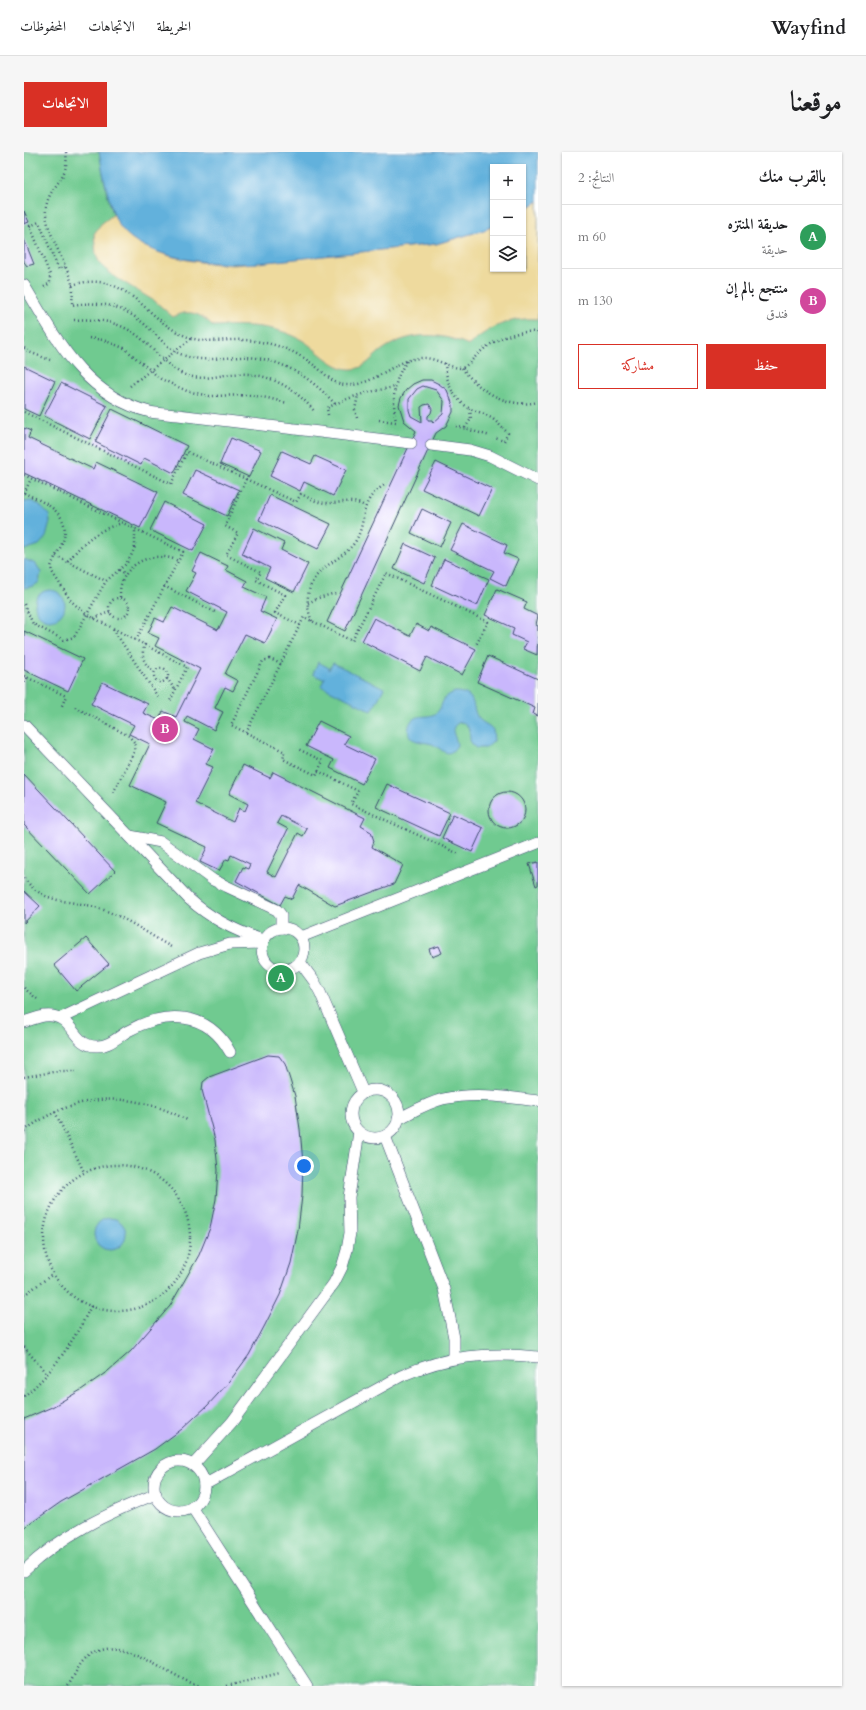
<!DOCTYPE html>
<html lang="ar">
<head>
<meta charset="utf-8">
<style>
	body { margin:0; font-family:Cardo,Amiri,serif; background:#f6f6f6; color:#202124; direction:rtl }
	.controls { position:absolute; right:12px; top:12px; display:grid; overflow:hidden; border-radius:0px; box-shadow:0 1px 3px #0004 }
	.controls button { width:36px; height:36px; display:grid; place-items:center; padding:0; border:0; border-bottom:1px solid #e0e0e0; background:#fff; color:#202124; font:20px sans-serif }
	.you { position:absolute; left:280px; top:1014px; width:14px; height:14px; margin:-10px; border:3px solid #fff; border-radius:50%; background:#1a73e8; box-shadow:0 0 0 6px #1a73e833 }
	.badge { display:grid; place-items:center; width:26px; height:26px; border-radius:50%; background:#d93025; color:#fff; font-size:13px; font-weight:700 }
	.pin { position:absolute; translate:-50% -50%; border:2px solid #fff; box-shadow:0 1px 4px #0006 }
	.list { margin:0; padding:0; list-style:none }
	h2 { display:flex; justify-content:space-between; align-items:center; height:52px; margin:0; padding:0 16px; font-size:17px }
	h2 small { font-size:13px; font-weight:400; color:#757577 }
	.list li { display:grid; grid-template-columns:26px 1fr auto; gap:12px; align-items:center; box-sizing:border-box; height:64px; padding:0 16px; border-top:1px solid #e0e0e0 }
	.list b { display:block; font-size:15px; white-space:nowrap }
	.list p { margin:0; font-size:13px; white-space:nowrap; color:#757577 }
	.list em { font-size:13px; font-style:normal; color:#757577 }
	.actions { display:flex; gap:8px; padding:12px 16px }
	.actions a { flex:1; padding:9px 0; border:1px solid #d93025; border-radius:0px; text-align:center; font-size:14px; color:#d93025 }
	.actions .main { background:#d93025; color:#fff }
	.icon { flex:none; width:22px; height:22px; fill:none; stroke:currentColor; stroke-width:2; stroke-linecap:round; stroke-linejoin:round }
	.map { position:relative; flex:none; width:514px; height:1534px; overflow:hidden; direction:ltr; border-radius:0px }
	header { display:flex; align-items:center; gap:24px; box-sizing:border-box; height:56px; padding:0 20px; background:#fff; border-bottom:1px solid #e0e0e0 }
	header strong { font-size:19px }
	nav { display:flex; gap:22px; margin-inline-start:auto; font-size:14px }
	.intro { display:flex; align-items:center; justify-content:space-between; box-sizing:border-box; height:96px; padding:0 24px }
	h1 { margin:0; font-size:28px }
	.button { padding:10px 18px; border-radius:0px; background:#d93025; color:#fff; font-size:14px; font-weight:700 }
	main { display:flex; gap:24px; padding:0 24px }
	aside { flex:1; background:#fff; border-radius:0px; box-shadow:0 1px 3px #0004 }
	.map>svg:first-child { display:block }
</style>
</head>
<body>
<header>
<strong>Wayfind</strong>
<nav><a>الخريطة</a><a>الاتجاهات</a><a>المحفوظات</a></nav>
</header>
<div class="intro"><h1>موقعنا</h1><a class="button">الاتجاهات</a></div>
<main>
<aside>
<h2>بالقرب منك<small>النتائج: 2</small></h2>
<ul class="list">
<li><span class="badge" style="background:#2e9e5b">A</span><div><b>حديقة المنتزه</b><p>حديقة</p></div><em>60 m</em></li>
<li><span class="badge" style="background:#d1479c">B</span><div><b>منتجع بالم إن</b><p>فندق</p></div><em>130 m</em></li>
</ul>
<div class="actions"><a class="main">حفظ</a><a>مشاركة</a></div>
</aside>
<div class="map">
<svg width="514" height="1534" viewBox="0 0 514 1534">
	<rect width="100%" height="100%" fill="#fff"/>
	<filter id="ink" filterUnits="userSpaceOnUse"><feTurbulence type="fractalNoise" baseFrequency=".025" numOctaves="2"/><feDisplacementMap in="SourceGraphic" scale="8" xChannelSelector="R" yChannelSelector="G"/><feConvolveMatrix kernelMatrix="1 2 1 2 8 2 1 2 1" color-interpolation-filters="sRGB"/></filter>
	<filter id="wash" filterUnits="userSpaceOnUse"><feTurbulence type="fractalNoise" baseFrequency=".012" numOctaves="4" result="noise"/><feDisplacementMap in="SourceGraphic" scale="16" xChannelSelector="R" yChannelSelector="G"/><feGaussianBlur stdDeviation="0.9" result="paint"/><feColorMatrix in="noise" values="0 0 0 0 0 0 0 0 0 0 0 0 0 0 0 0 0 1.4 0 .05"/><feComposite in="paint" operator="in"/></filter>
	<g filter="url(#wash)">
		<rect width="100%" height="100%" fill="#f2e3c7"/>
		<path fill="#70ca90" stroke="#467c77" d="M0,0H75C80,23 84,63 100,81C106,88 115,91 124,95C160,110 195,114 234,111L412,92L460,78L469,74V117H499V59L514,49V1534H0Z"/>
		<path fill="#eeda9e" stroke="#84847e" d="M514,49V167C487,165 464,175 445,193C416,180 385,179 358,198C348,205 341,217 328,217C308,218 292,195 276,187C248,172 218,173 189,174C178,162 164,156 149,165L132,150L88,123L76,112L72,103L70,82L77,72L90,62C107,104 170,111 210,113L412,92L460,78L469,74V117H499V59Z"/>
		<g fill="#62b1dc" stroke="#3e709d">
			<path d="M75,0H514V49L499,59V15H469V74L460,78L412,92L234,111C196,114 118,109 95,73C85,57 79,20 75,0Z"/>
			<polygon points="7,349 14,352 25,363 26,370 22,385 15,393 0,398 0,350"/>
			<polygon points="0,407 12,412 17,420 15,430 10,434 0,436"/>
			<circle cx="26" cy="453" r="15"/>
			<polygon points="294,510 305,516 305,518 309,511 360,536 348,559 297,534 301,525 299,527 289,522"/>
			<path d="M431,540C456,541 445,557 456,568C460,572 466,573 469,578L470,589L462,596H452L447,592C445,587 447,579 443,574C439,567 430,571 429,578C429,583 433,588 433,593C424,609 418,596 408,592C398,589 381,591 385,574C389,560 403,567 411,562C421,555 414,546 431,540Z"/>
			<circle cx="86" cy="1082" r="16"/>
		</g>
		<g id="blocks">
			<g fill="#c9b7fc" fill-rule="evenodd">
				<polygon points="0,59 5,70 0,72"/>
				<polygon points="0,87 10,112 3,114 0,110"/>
				<polygon points="0,214 31,229 15,264 0,257"/>
				<path d="M398,228H407L415,232L423,238L429,253V260L422,274L412,281L321,479L303,470L392,279L380,269L375,253L377,246L382,238L389,232ZM399,234L412,238L420,249L419,262L409,271L408,268H404V264L407,261L408,257L405,252L400,253L397,255L398,270L387,264L385,258V247L393,237Z"/>
				<polygon points="37,231 83,254 66,287 20,264"/>
				<polygon points="88,257 163,294 150,321 120,306 117,313 71,290"/>
				<polygon points="0,276 7,279 4,286 69,317 72,310 134,340 116,376 0,321"/>
				<polygon points="207,286 237,299 225,325 196,312"/>
				<polygon points="258,299 287,312 291,304 322,318 309,344 280,330 276,339 246,324"/>
				<polygon points="412,310 468,337 455,364 398,337"/>
				<polygon points="171,318 215,338 203,364 159,343"/>
				<polygon points="246,343 307,372 294,397 235,368"/>
				<polygon points="140,350 183,372 169,399 126,378"/>
				<polygon points="398,357 427,371 416,395 387,381"/>
				<polygon points="439,372 483,393 480,401 494,407 482,434 466,426 470,419 426,398"/>
				<polygon points="230,376 260,391 257,398 284,412 270,440 241,426 246,416 218,402"/>
				<polygon points="381,392 411,406 400,431 370,417"/>
				<path d="M177,401L204,414L202,418L223,429L220,435L242,445L236,459L253,467L241,491L221,482L201,522L214,529L209,539L201,535L191,556L199,560L190,578L163,564L161,570L175,577L170,587L190,597L182,612L189,615L171,651L209,670L215,656L221,659L224,652L205,642L219,613L246,626L249,620L341,666L337,674L347,680L350,689L348,695L379,713L370,732L311,754L275,733L268,747L261,744L256,753L212,729L219,715L224,717L226,712L207,703L205,708L202,707L195,719L176,710L183,695L132,671L142,650L106,633L126,592L105,582L110,573L67,552L78,530L124,552L119,561L135,568L139,559L152,565L176,517L131,494L135,486L124,481L131,466L140,470L148,455L194,478L203,460L162,439L172,421L168,419ZM257,664L283,677L279,684L274,681L252,725L243,720L264,677L253,671Z"/>
				<polygon points="420,407 465,427 453,454 408,433"/>
				<polygon points="473,437 503,450 500,457 514,464 512,473 514,474 513,503 499,497 503,490 488,483 490,476 461,463"/>
				<polygon points="350,466 386,484 392,472 405,479 407,475 452,497 438,523 403,505 396,519 338,489"/>
				<polygon points="0,479 59,507 44,539 0,518"/>
				<polygon points="464,504 514,527 514,564 509,562 511,556 453,530"/>
				<polygon points="295,569 325,584 320,592 351,607 338,632 306,616 310,608 282,594"/>
				<polygon points="0,622 91,719 66,742 0,673"/>
				<polygon points="363,632 426,661 415,684 352,655"/>
				<circle cx="483" cy="658" r="18"/>
				<polygon points="429,662 459,676 448,700 418,686"/>
				<polygon points="514,710 514,733 512,734 505,712"/>
				<polygon points="0,739 16,754 0,771"/>
				<polygon points="62,786 85,812 52,839 30,813"/>
				<polygon points="415,794 418,801 408,805 405,797"/>
				<polygon points="244,903 255,904 261,912 271,944 276,977 279,1011 278,1044 274,1078 267,1111 256,1143 241,1173 225,1203 205,1230 183,1254 158,1277 131,1297 37,1350 0,1376 0,1267 28,1255 57,1238 84,1219 107,1199 146,1154 175,1103 186,1076 192,1047 194,1018 191,988 178,938 179,930 185,925"/>
			</g>
		</g>
	</g>
	<g filter="url(#ink)">
		<use href="#blocks" fill-opacity="0" stroke="#3b4a6e" stroke-width="1"/>
		<g fill="none" stroke-linecap="round" stroke-linejoin="round">
			<defs>
				<g id="lane">
					<path d="M0,133C32,186 60,244 126,260C135,262 145,262 154,263L387,291"/>
					<polyline points="407,293 446,298 466,304 514,328"/>
					<path d="M0,573L165,747C187,767 211,779 239,788"/>
					<polyline points="106,684 137,690 189,728 253,758 257,763 257,776"/>
					<circle cx="259" cy="797" r="21"/>
					<polyline points="277,785 514,691"/>
					<polyline points="276,810 290,829 296,840 339,940"/>
					<polyline points="37,866 175,801 206,792 238,791"/>
					<path d="M0,870C6,868 14,865 20,864C50,860 47,894 72,894C84,895 94,885 104,879C142,858 184,859 206,900"/>
					<circle cx="351" cy="962" r="24"/>
					<path d="M374,967C388,960 403,951 419,947C451,940 482,945 514,949"/>
					<polyline points="361,984 420,1137 430,1186 430,1205"/>
					<circle cx="155" cy="1334" r="25"/>
					<polyline points="169,1313 208,1270 310,1131 318,1115 323,1098 326,1081 325,1045 335,980"/>
					<path d="M180,1333L377,1224C424,1203 463,1200 514,1205"/>
					<polyline points="168,1355 283,1534"/>
					<path d="M0,1419C37,1383 84,1361 132,1342"/>
				</g>
			</defs>
			<use href="#lane" stroke="#3b4a6e" stroke-width="12"/>
			<g stroke="#3b4a6e" stroke-width="2.5" stroke-dasharray="1 3" stroke-linecap="butt">
				<path d="M42,0C46,29 25,32 22,56C20,77 42,110 48,132C50,138 48,146 48,153C83,148 105,156 130,181C139,190 147,199 159,203C179,211 198,205 219,205C255,205 287,225 311,252"/>
				<path d="M48,133C104,116 121,169 164,185C182,192 202,187 221,188C233,189 245,191 257,195C269,199 281,206 291,214C301,221 308,232 321,233C351,235 369,207 397,206C412,205 424,216 438,216C444,213 449,207 454,202C470,187 492,178 514,180"/>
				<polyline points="20,135 26,131 26,123 6,74 15,70 35,118 41,115"/>
				<path d="M50,168C77,166 102,171 122,191C134,202 144,215 159,222C173,228 186,226 201,223C237,217 268,232 291,260"/>
				<polyline points="65,186 79,188 100,196 137,227 163,239 185,244 225,243 244,246 263,251"/>
				<polyline points="0,196 5,200 26,208"/>
				<path d="M421,211C422,229 428,246 445,256C450,259 457,260 462,263C471,267 477,275 484,281L480,289L471,286"/>
				<path d="M438,216C455,239 484,257 514,250"/>
				<polyline points="106,234 167,187"/>
				<path d="M0,260L147,332L163,300L272,350L277,342C285,346 292,350 301,351C317,352 325,346 341,354"/>
				<path d="M304,263L303,256C324,245 346,239 371,235"/>
				<polyline points="333,266 331,258 334,243"/>
				<path d="M355,268L372,270C368,247 369,228 383,209"/>
				<polyline points="432,274 466,284"/>
				<polyline points="441,276 447,267 446,257"/>
				<polyline points="0,323 159,400 112,488"/>
				<polyline points="222,327 201,374 214,381 202,403 237,420 232,428 261,443 251,461 276,473"/>
				<path d="M0,341C20,350 48,361 39,389C36,398 30,405 27,415L28,420L47,449L62,462L163,515L145,551"/>
				<polyline points="0,341 7,327"/>
				<polyline points="32,404 82,429"/>
				<path d="M44,410C58,390 74,377 99,371"/>
				<polyline points="95,418 102,422"/>
				<polyline points="140,434 191,460"/>
				<path d="M96,445C96,440 96,434 98,430C106,407 135,399 154,409"/>
				<circle cx="95" cy="456" r="10"/>
				<polyline points="284,451 294,446 312,441"/>
				<polyline points="0,452 9,472 40,488 50,485 82,429 102,412 107,404 111,395 111,376"/>
				<polyline points="70,466 86,460"/>
				<path d="M288,469C280,451 283,431 298,418C309,408 322,403 331,390C345,367 332,350 362,332"/>
				<polyline points="89,477 134,545"/>
				<path d="M121,492C116,504 120,513 130,519"/>
				<polyline points="257,512 246,507 239,509 207,573 261,600 259,607 292,623 299,609 274,597"/>
				<circle cx="137" cy="523" r="7"/>
				<polyline points="0,524 42,544 37,556"/>
				<polyline points="143,526 151,538"/>
				<polyline points="0,530 3,525"/>
				<polyline points="51,555 105,584 111,591 110,600 88,643"/>
				<polyline points="222,581 280,465 328,489 362,421 464,470 452,493"/>
				<polyline points="294,619 334,639 327,652 435,702"/>
				<path d="M0,726C22,756 51,746 80,758C104,767 126,783 147,795"/>
				<polyline points="0,836 13,847"/>
				<polyline points="0,925 35,919 52,919"/>
				<polyline points="31,960 60,1020"/>
				<path d="M0,979C52,940 107,938 163,968"/>
				<circle cx="93" cy="1086" r="73"/>
				<polyline points="0,1143 29,1122"/>
				<polyline points="0,1195 23,1222"/>
				<path d="M0,1244C29,1221 51,1187 67,1154"/>
				<path d="M44,1534C49,1526 53,1517 58,1510C93,1470 139,1525 177,1534"/>
				<polyline points="203,1534 256,1521"/>
			</g>
			<use href="#lane" stroke="#fff" stroke-width="11"/>
		</g>
	</g>
</svg>
<div class="controls">
<button>+</button>
<button>−</button>
<button><svg class="icon" aria-label="layers" viewBox="0 0 24 24"><path d="M12 4l9 5-9 5-9-5zM3 14l9 5 9-5"/></svg></button>
</div>
<div class="you"></div>
<div class="pin badge" style="left:257px;top:826px;background:#2e9e5b">A</div>
<div class="pin badge" style="left:141px;top:577px;background:#d1479c">B</div>
</div>
</main>
</body>
</html>
